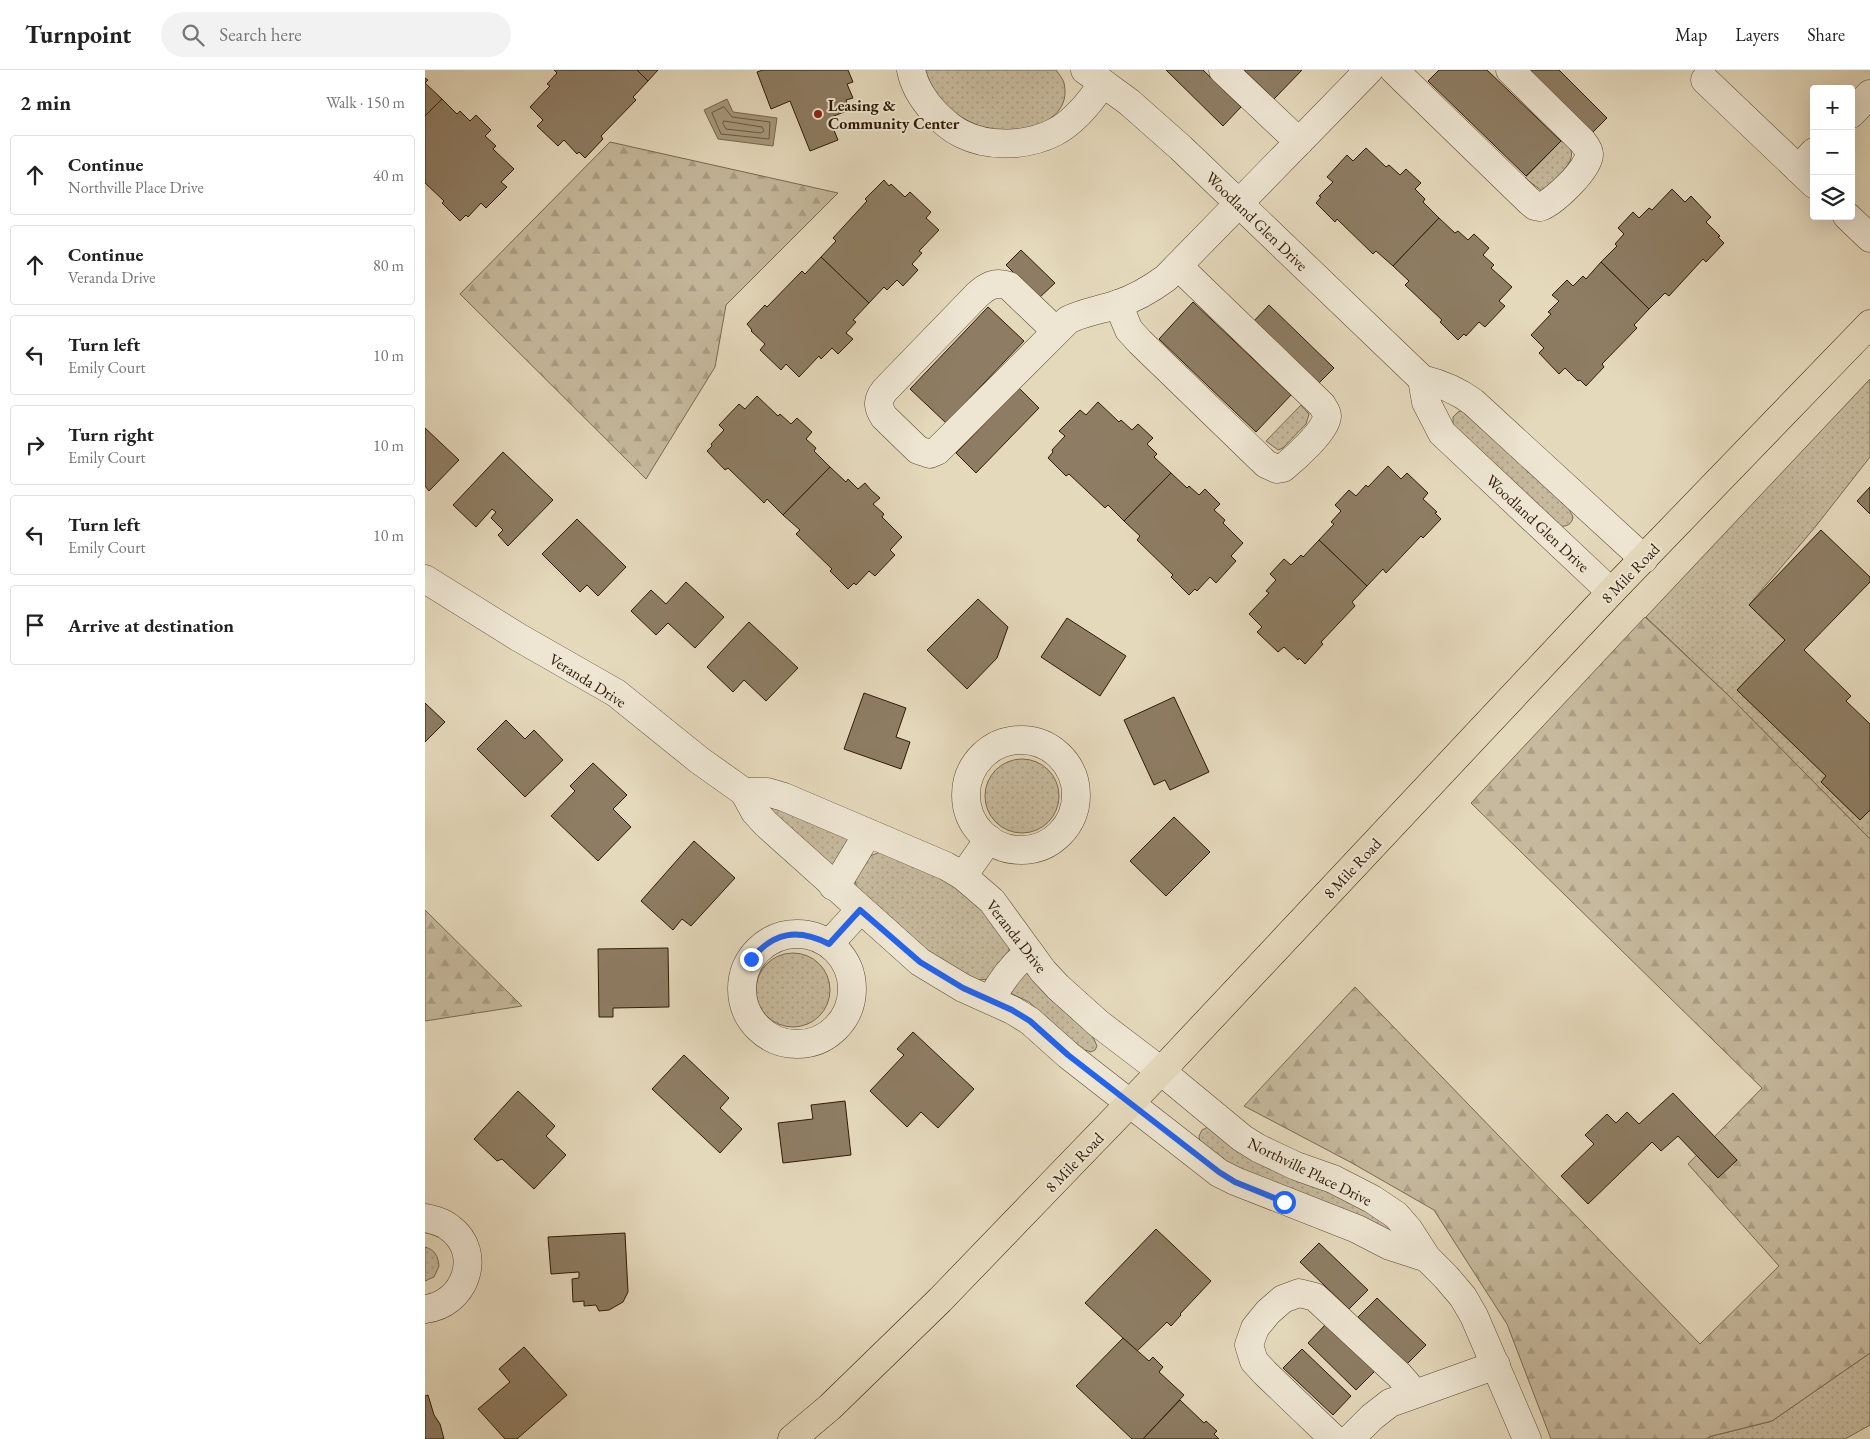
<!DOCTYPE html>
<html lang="en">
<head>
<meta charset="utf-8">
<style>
	body { margin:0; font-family:"EB Garamond",serif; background:#f2f2f2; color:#222 }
	.controls { position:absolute; right:15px; top:15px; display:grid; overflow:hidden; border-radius:5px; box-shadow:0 5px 20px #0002 }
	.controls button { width:45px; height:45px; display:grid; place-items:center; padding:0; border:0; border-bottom:1px solid #e0e0e0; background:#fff; color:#222; font:25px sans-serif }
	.stop { position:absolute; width:15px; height:15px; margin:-11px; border:4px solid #2563eb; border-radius:50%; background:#fff }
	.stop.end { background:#2563eb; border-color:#fff; box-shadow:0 1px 5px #0008 }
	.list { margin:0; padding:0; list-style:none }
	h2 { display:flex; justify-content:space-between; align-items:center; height:65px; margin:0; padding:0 20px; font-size:21px }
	h2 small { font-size:16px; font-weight:400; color:#767676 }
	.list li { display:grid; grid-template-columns:32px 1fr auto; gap:15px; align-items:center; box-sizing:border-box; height:80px; margin:0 10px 10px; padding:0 10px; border:1px solid #e0e0e0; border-radius:5px }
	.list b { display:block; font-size:19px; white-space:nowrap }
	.list p { margin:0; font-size:16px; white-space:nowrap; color:#767676 }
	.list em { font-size:16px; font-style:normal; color:#767676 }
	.icon { flex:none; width:28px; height:28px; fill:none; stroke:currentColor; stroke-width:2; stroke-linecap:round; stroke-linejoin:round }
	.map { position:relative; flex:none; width:1445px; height:1369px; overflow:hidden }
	header { display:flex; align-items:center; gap:30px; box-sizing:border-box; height:70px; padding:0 25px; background:#fff; border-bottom:1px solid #e0e0e0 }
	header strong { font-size:24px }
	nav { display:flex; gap:28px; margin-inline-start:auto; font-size:18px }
	.search { width:350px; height:45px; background:#f2f2f2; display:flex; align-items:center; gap:12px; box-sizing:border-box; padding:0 18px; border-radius:28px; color:#767676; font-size:19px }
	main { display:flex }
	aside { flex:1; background:#fff }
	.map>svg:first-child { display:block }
</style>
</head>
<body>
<header>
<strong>Turnpoint</strong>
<div class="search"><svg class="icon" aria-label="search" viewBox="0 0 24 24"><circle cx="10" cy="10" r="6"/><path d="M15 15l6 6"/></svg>Search here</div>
<nav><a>Map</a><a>Layers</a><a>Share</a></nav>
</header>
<main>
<aside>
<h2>2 min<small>Walk · 150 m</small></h2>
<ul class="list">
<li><svg class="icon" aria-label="ahead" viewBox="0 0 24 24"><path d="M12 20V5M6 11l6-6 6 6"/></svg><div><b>Continue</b><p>Northville Place Drive</p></div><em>40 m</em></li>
<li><svg class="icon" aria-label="ahead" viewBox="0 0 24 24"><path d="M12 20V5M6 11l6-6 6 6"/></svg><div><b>Continue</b><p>Veranda Drive</p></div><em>80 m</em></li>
<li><svg class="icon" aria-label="left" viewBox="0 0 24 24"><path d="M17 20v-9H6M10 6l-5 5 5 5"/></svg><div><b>Turn left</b><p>Emily Court</p></div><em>10 m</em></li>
<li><svg class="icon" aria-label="right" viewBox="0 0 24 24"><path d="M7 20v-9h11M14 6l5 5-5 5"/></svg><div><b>Turn right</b><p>Emily Court</p></div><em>10 m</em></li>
<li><svg class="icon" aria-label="left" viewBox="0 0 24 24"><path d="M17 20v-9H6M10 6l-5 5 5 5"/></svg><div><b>Turn left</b><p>Emily Court</p></div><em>10 m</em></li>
<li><svg class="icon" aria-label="arrive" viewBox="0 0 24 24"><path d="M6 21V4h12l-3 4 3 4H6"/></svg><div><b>Arrive at destination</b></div></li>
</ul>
</aside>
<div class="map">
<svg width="1445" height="1369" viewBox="0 0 1445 1369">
	<defs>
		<pattern id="grass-dots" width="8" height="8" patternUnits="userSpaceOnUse" patternTransform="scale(1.25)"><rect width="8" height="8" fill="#c6b99d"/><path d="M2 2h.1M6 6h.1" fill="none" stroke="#aa9e86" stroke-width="1.8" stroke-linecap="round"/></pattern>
		<pattern id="forest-firs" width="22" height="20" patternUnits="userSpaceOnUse" patternTransform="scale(1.25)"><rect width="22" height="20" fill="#c6b99d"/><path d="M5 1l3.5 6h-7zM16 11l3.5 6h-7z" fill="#aa9e86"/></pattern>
	</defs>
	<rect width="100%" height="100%" fill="#e5d9bc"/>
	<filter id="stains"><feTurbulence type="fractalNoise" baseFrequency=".004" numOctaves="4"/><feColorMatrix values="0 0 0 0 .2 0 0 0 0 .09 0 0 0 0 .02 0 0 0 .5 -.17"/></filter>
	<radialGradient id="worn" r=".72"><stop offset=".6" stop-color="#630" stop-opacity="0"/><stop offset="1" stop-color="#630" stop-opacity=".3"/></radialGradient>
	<g fill="url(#grass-dots)" stroke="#7a6a50">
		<path d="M500,0H631C634,4 638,9 639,13C647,45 611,61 584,61C558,61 530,48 514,27C508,19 504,10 500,0Z"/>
		<path d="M1136,71C1163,84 1131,108 1120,119L1117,121L1100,108Z"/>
		<polygon points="1445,309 1445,387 1391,456 1324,535 1360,570 1312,620 1401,706 1396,712 1435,750 1445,740 1445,769 1304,626 1221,547"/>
		<polygon points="876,335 884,344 881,354 858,378 853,380 841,371"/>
		<path d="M1036,341L1044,345L1144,439L1148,447C1147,454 1142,457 1135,456L1031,358L1028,354V347L1033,342Z"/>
		<circle cx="597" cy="726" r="37"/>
		<polygon points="346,736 425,769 409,797 344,742 344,737"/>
		<polygon points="455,782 519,808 556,833 584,876 584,886 569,909 551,910 518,894 432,818 430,811 440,788"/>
		<circle cx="368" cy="920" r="37"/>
		<polygon points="599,901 603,904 622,926 668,967 672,976 670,980 666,982 657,979 604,932 585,923"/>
		<polygon points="783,1057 875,1111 940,1136 973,1165 808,1096 775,1073 774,1066 777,1060"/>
		<path d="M0,1177C10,1180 13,1186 14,1196L9,1207L0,1211Z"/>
		<polygon points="1445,1283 1445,1355 1420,1369 1281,1369 1287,1366 1347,1351"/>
	</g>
	<g fill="url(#forest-firs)" stroke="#7a6a50">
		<polygon points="185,72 413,123 301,235 290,297 221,409 35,224"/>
		<polygon points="1220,547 1304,626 1445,769 1445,1283 1347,1351 1287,1366 1281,1369 1126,1369 1082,1254 1009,1140 927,1093 819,1036 930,917 1275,1274 1354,1196 1263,1094 1337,1018 1046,733"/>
		<polygon points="0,840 97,936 0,951"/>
	</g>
	<polygon fill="#a7987d" stroke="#77664d" points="302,29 308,42 352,48 348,76 293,69 279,40"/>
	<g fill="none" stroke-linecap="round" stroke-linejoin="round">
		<g stroke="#6b5940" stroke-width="1">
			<polygon points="299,37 307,47 345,52 344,69 296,64 287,43"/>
			<polygon points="299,51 337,57 339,61 336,63 301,59 298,54"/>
		</g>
	</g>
	<g fill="#8e7d64" stroke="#2f1a04">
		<polygon points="129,0 212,0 223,11 208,27 211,30 176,66 178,69 160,88 154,82 152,84 139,70 133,76 112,56 118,50 105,37 125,16 122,14 132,3"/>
		<polygon points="212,0 233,0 223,11"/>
		<polygon points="338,0 423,0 428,12 422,14 428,28 421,30 424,40 404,48 413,70 385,81 365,31 346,39 332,2"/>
		<polygon points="741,0 778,0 816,37 798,56"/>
		<polygon points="819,0 877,0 849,29"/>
		<polygon points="1014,0 1062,0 1136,71 1101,106 1003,11"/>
		<polygon points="1105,0 1134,0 1182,48 1166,64 1103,2"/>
		<polygon points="0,8 3,10 0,13 17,29 0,46"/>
		<polygon points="17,29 32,44 35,41 45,51 51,45 66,60 60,66 71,76 68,79 89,99 76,112 82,117 61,138 56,133 43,147 41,145 35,151 17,133 19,131 0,113 0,46"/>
		<polygon points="941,78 961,97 964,95 975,105 981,99 996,113 990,119 1000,129 998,132 1014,148 968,196 951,181 948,184 912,149 910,152 891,133 896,127 894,126 908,112 902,107 922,85 928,91"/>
		<polygon points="459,110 464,116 466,114 480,127 485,122 506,142 501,148 514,160 494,181 497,183 487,194 493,200 478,216 472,210 462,220 459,217 444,233 396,187 411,171 408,168 442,131 440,129"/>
		<polygon points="1247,119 1260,132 1266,126 1286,147 1281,152 1295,166 1293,167 1299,173 1281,192 1278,189 1244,226 1240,223 1224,239 1176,192 1192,176 1190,174 1199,164 1193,158 1208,142 1214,148 1224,138 1227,140"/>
		<polygon points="1014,148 1030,163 1033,161 1043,170 1049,164 1064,178 1058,185 1069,195 1066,198 1087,217 1074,231 1080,236 1060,257 1054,252 1041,266 1039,264 1033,270 1015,252 1017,250 980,215 984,211 968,196"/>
		<polygon points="596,180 630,213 614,228 581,195"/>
		<polygon points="396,187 444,233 428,250 431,252 421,263 428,269 413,284 407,278 396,289 394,286 374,307 361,294 356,300 335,280 340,274 326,261 327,260 322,254 340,235 342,237 377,201 380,204"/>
		<polygon points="1176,192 1224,239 1209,255 1212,258 1177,294 1179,297 1161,316 1155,310 1153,311 1140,298 1134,304 1114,283 1119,278 1106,265 1126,244 1123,242 1134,231 1127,225 1142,210 1148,216 1158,206 1161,209"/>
		<polygon points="768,232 866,325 831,362 734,269"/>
		<polygon points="844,235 909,298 893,314 828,252"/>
		<polygon points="563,237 599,271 521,353 485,319"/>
		<polygon points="594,318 614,338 551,403 531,383"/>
		<polygon points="332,326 353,346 355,344 366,354 372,348 387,362 381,369 391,378 389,381 405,397 358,445 342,429 339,433 303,398 300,400 282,381 287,376 286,374 299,360 294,355 314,334 320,339"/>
		<polygon points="673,332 694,352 696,350 707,360 713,354 728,368 722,374 732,384 729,387 746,403 699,451 683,435 680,438 644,404 641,406 623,388 628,382 627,380 640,366 634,361 655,340 661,345"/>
		<polygon points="0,358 34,390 4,421 0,416"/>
		<polygon points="78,382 128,430 83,476 73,465 78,460 66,448 71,442 67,439 51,457 28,435"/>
		<polygon points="963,396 976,409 982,403 1003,423 998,429 1012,442 1010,443 1016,449 998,468 996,466 961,503 958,499 942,516 894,470 909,454 906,452 916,441 910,435 924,420 931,426 941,415 943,417"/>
		<polygon points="405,397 421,412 423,409 433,419 440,413 446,420 455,428 448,434 459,444 457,447 477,467 465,480 470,485 450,506 444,501 431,515 429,513 423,519 405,501 407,499 371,464 375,460 358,445"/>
		<polygon points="746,403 762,418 764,416 774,425 780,419 795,434 789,440 800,450 798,453 818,473 806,486 811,491 791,513 785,507 772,521 770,519 764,525 746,507 748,505 712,470 715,466 699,451"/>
		<polygon points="1445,417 1445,444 1432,431"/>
		<polygon points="152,449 201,497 173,526 162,515 155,522 117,484"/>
		<polygon points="1396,460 1445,507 1445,512 1379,580 1426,626 1421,631 1445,654 1445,740 1435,750 1396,712 1401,706 1312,620 1360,570 1324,535"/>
		<polygon points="894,470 942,516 927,532 930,536 896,572 898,574 880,594 874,588 873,590 859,577 853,582 832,562 837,557 824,544 844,523 841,521 851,510 845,504 859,489 866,495 876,485 878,487"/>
		<polygon points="261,512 299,547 270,578 243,553 231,565 206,541 226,520 241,534"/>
		<polygon points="553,529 583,557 572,588 542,619 502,580"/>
		<polygon points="642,548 701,586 675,626 616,587"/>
		<polygon points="324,552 373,598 341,631 319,610 308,622 282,597"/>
		<polygon points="439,623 481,638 471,667 485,672 476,699 419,679"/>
		<polygon points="749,627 784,702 745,720 740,710 729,715 699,650"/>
		<polygon points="0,633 20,652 0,672"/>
		<polygon points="81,650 100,669 109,660 138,690 100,727 52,679"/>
		<polygon points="168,693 202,725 188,739 206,757 173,791 126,746 150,721 145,716"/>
		<polygon points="749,747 785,782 741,826 705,791"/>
		<polygon points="269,771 310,808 266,856 257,849 248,860 216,831"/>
		<polygon points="243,878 244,937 188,938 188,947 174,947 173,879"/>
		<polygon points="488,962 549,1019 513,1058 496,1042 482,1057 445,1021 479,985 472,979"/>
		<polygon points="259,985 304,1028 295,1038 317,1059 295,1083 227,1019"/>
		<polygon points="93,1021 130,1056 121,1066 141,1085 109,1119 77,1089 72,1091 49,1069"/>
		<polygon points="1248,1023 1312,1090 1293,1108 1253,1066 1236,1081 1227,1072 1163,1134 1136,1106 1169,1074 1160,1065 1182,1044 1191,1053 1202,1042 1214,1054"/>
		<polygon points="420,1031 426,1085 358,1093 353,1053 388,1049 386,1035"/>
		<polygon points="731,1159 786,1211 755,1244 756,1245 746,1256 742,1252 712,1281 660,1233"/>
		<polygon points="200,1163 203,1222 198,1232 184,1240 174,1241 171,1235 159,1236 159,1231 148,1232 147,1209 154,1208 154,1202 126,1204 123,1167"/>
		<polygon points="894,1173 943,1220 924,1239 875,1192"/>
		<polygon points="952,1228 1001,1275 982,1294 933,1247"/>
		<polygon points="901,1254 950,1301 931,1320 883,1273"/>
		<polygon points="698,1268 724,1291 728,1287 738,1297 734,1302 759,1325 718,1369 707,1369 651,1316"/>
		<polygon points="99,1277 142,1325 92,1369 80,1369 53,1339 85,1312 74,1299"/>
		<polygon points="877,1279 926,1326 908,1345 858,1298"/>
		<polygon points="3,1325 9,1345 15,1354 19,1369 0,1369 0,1326"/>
		<polygon points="755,1330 779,1353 781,1351 792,1361 789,1364 794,1369 718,1369"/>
	</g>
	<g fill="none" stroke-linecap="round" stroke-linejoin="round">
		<defs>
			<g id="minor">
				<path d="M486,0C489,16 499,31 510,43C518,51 526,59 537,64C565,78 603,76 630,62C649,52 666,31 678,13"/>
				<path d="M660,0L704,32L756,78L997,309C1017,314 1032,320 1048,332L1219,489"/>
				<polyline points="798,0 874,72"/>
				<path d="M969,0L1104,131L1110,136L1115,137C1128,133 1165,98 1164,84C1164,79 1160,75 1157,71L1085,0"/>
				<polyline points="1280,10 1389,114"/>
				<polyline points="1426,44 1445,24"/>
				<polyline points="1373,99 1389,82"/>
				<polyline points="1422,146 1445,168"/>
				<path d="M693,234L704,260L715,272L841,394L852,399L858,398C869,389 902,360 902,346C902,342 899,339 897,335L753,196"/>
				<path d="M631,261L584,216C570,211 562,216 552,225L460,320C452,330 452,336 459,347L493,380L505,384L512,381L643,250C659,242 676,240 693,234C711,228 726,219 741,208L944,0"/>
				<polyline points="997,309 1001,332 1017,363 1186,522"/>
				<polyline points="0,509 93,567 191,623 274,690 319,722 330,742 341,754 495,892 538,918 587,940 605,951 643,985 794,1103 810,1111 932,1159 965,1176 1002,1188"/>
				<circle cx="596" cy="725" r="55"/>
				<polyline points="319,722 342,722 359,727 521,796 538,806 567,831 618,901 633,917 673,953 736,1001 817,1068 833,1078 871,1096 908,1109 947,1129 971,1145 984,1160 1002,1188 1021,1207 1038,1227 1049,1246 1102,1369"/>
				<polyline points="538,806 564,769"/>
				<polyline points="408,816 417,806 443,763"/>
				<circle cx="372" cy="919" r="55"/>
				<polyline points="404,874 435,840"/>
				<path d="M566,930C575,912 589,894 604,882"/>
				<path d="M0,1148C9,1150 18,1152 25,1158C59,1183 40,1235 0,1239"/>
				<polyline points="909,1369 840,1303 829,1291 824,1275 830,1258 843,1242 858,1229 874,1223 890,1227 974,1305 982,1314 986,1324"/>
				<polyline points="925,1369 947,1347 965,1333 1071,1295"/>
			</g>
			<polyline id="major" points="367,1369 405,1337 515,1230 621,1120 736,1001 1186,522 1445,254"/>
		</defs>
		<use href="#minor" stroke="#5c4a32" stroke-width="29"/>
		<use href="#major" stroke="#2f1a04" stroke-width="29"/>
		<use href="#minor" stroke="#eee6d3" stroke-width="28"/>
		<use href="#major" stroke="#e5d9bc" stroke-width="28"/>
	</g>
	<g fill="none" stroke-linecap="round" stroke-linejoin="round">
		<path stroke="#2563eb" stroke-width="6" d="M326,889C349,862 372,858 404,874L435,840L495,892L538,918L587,940L605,951L643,985L794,1102L810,1112L859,1132"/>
	</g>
	<circle fill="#8f2418" stroke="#eee6d3" stroke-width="2" cx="393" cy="44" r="5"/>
	<g text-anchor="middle" stroke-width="4" stroke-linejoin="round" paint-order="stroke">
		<g font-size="16" font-weight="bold" fill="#2f1a04" stroke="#eee6d3" text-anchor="start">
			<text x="403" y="41">Leasing &amp;<tspan x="403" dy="18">Community Center</tspan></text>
		</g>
		<g font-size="16" fill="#2f1a04" stroke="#eee6d3">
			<text transform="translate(832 151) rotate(44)" y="6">Woodland Glen Drive</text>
			<text transform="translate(1113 453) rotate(43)" y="6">Woodland Glen Drive</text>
			<text transform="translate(1205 503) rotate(-46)" y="6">8 Mile Road</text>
			<text transform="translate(163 610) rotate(32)" y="6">Veranda Drive</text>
			<text transform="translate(927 798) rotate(-47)" y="6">8 Mile Road</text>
			<text transform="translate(592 866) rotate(52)" y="6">Veranda Drive</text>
			<text transform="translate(649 1092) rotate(-46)" y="6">8 Mile Road</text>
			<text transform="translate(885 1101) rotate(26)" y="6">Northville Place Drive</text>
		</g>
	</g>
	<rect width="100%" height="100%" filter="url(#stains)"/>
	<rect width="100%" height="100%" fill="url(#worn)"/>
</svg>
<div class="controls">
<button>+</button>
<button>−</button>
<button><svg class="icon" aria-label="layers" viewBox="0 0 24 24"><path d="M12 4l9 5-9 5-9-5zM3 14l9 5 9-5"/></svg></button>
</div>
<div class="stop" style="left:859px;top:1132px"></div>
<div class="stop end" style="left:326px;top:889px"></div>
</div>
</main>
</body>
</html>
